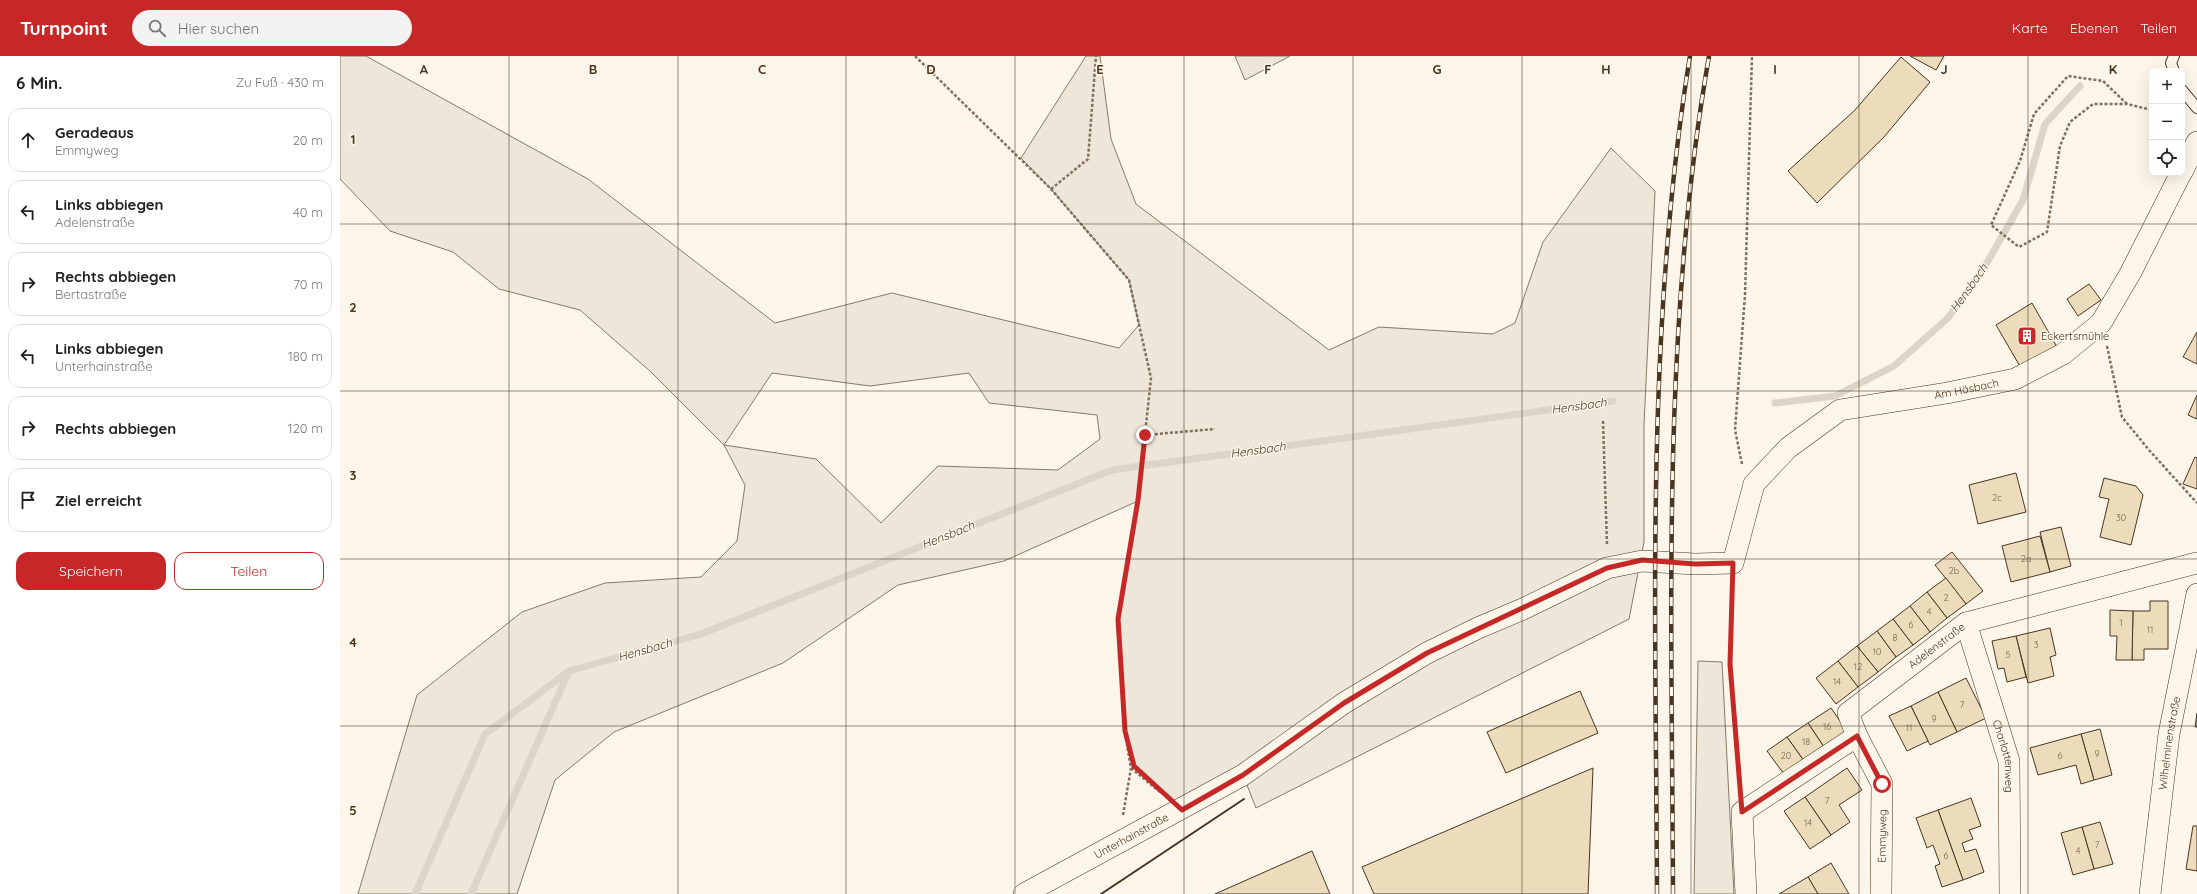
<!DOCTYPE html>
<html lang="de">
<head>
<meta charset="utf-8">
<style>
	body { margin:0; font-family:Quicksand,sans-serif; background:#f2f2f2; color:#222 }
	.controls { position:absolute; right:12px; top:12px; display:grid; overflow:hidden; border-radius:8px; box-shadow:0 4px 16px #0002 }
	.controls button { width:36px; height:36px; display:grid; place-items:center; padding:0; border:0; border-bottom:1px solid #e0e0e0; background:#fff; color:#222; font:20px sans-serif }
	.stop { position:absolute; width:12px; height:12px; margin:-9px; border:3px solid #c62828; border-radius:50%; background:#fff }
	.stop.end { background:#c62828; border-color:#fff; box-shadow:0 1px 4px #0008 }
	.list { margin:0; padding:0; list-style:none }
	h2 { display:flex; justify-content:space-between; align-items:center; height:52px; margin:0; padding:0 16px; font-size:17px }
	h2 small { font-size:13px; font-weight:400; color:#767676 }
	.list li { display:grid; grid-template-columns:26px 1fr auto; gap:12px; align-items:center; box-sizing:border-box; height:64px; margin:0 8px 8px; padding:0 8px; border:1px solid #e0e0e0; border-radius:12px }
	.list b { display:block; font-size:15px; white-space:nowrap }
	.list p { margin:0; font-size:13px; white-space:nowrap; color:#767676 }
	.list em { font-size:13px; font-style:normal; color:#767676 }
	.actions { display:flex; gap:8px; padding:12px 16px }
	.actions a { flex:1; padding:9px 0; border:1px solid #c62828; border-radius:12px; text-align:center; font-size:14px; color:#c62828 }
	.actions .main { background:#c62828; color:#fff }
	.icon { flex:none; width:22px; height:22px; fill:none; stroke:currentColor; stroke-width:2; stroke-linecap:round; stroke-linejoin:round }
	.map { position:relative; flex:none; width:1857px; height:838px; overflow:hidden }
	header { display:flex; align-items:center; gap:24px; box-sizing:border-box; height:56px; padding:0 20px; background:#c62828; color:#fff }
	header strong { font-size:19px }
	nav { display:flex; gap:22px; margin-inline-start:auto; font-size:14px }
	.search { width:280px; height:36px; background:#f2f2f2; display:flex; align-items:center; gap:10px; box-sizing:border-box; padding:0 14px; border-radius:22px; color:#767676; font-size:15px }
	main { display:flex }
	aside { flex:1; background:#fff }
	.map>svg:first-child { display:block }
</style>
</head>
<body>
<header>
<strong>Turnpoint</strong>
<div class="search"><svg class="icon" aria-label="search" viewBox="0 0 24 24"><circle cx="10" cy="10" r="6"/><path d="M15 15l6 6"/></svg>Hier suchen</div>
<nav><a>Karte</a><a>Ebenen</a><a>Teilen</a></nav>
</header>
<main>
<aside>
<h2>6 Min.<small>Zu Fuß · 430 m</small></h2>
<ul class="list">
<li><svg class="icon" aria-label="ahead" viewBox="0 0 24 24"><path d="M12 20V5M6 11l6-6 6 6"/></svg><div><b>Geradeaus</b><p>Emmyweg</p></div><em>20 m</em></li>
<li><svg class="icon" aria-label="left" viewBox="0 0 24 24"><path d="M17 20v-9H6M10 6l-5 5 5 5"/></svg><div><b>Links abbiegen</b><p>Adelenstraße</p></div><em>40 m</em></li>
<li><svg class="icon" aria-label="right" viewBox="0 0 24 24"><path d="M7 20v-9h11M14 6l5 5-5 5"/></svg><div><b>Rechts abbiegen</b><p>Bertastraße</p></div><em>70 m</em></li>
<li><svg class="icon" aria-label="left" viewBox="0 0 24 24"><path d="M17 20v-9H6M10 6l-5 5 5 5"/></svg><div><b>Links abbiegen</b><p>Unterhainstraße</p></div><em>180 m</em></li>
<li><svg class="icon" aria-label="right" viewBox="0 0 24 24"><path d="M7 20v-9h11M14 6l5 5-5 5"/></svg><div><b>Rechts abbiegen</b></div><em>120 m</em></li>
<li><svg class="icon" aria-label="arrive" viewBox="0 0 24 24"><path d="M6 21V4h12l-3 4 3 4H6"/></svg><div><b>Ziel erreicht</b></div></li>
</ul>
<div class="actions"><a class="main">Speichern</a><a>Teilen</a></div>
</aside>
<div class="map">
<svg width="1857" height="838" viewBox="0 0 1857 838">
	<rect width="100%" height="100%" fill="#fbf6e9"/>
	<g fill="#ede6d9" stroke="#887966" fill-rule="evenodd">
		<path d="M0,0H26L248,123L435,267L552,237L779,292L799,269L789,224L711,133L681,102L746,0H760L771,83L796,148L989,294L1039,271L1153,278L1175,267L1203,186L1271,92L1315,135L1304,369V486L1289,563L916,752L903,719L842,754L794,710L785,675L778,563L798,445L664,505L558,529L443,607L274,676L215,724L177,838H18L77,639L182,556L265,527L361,521L397,485L405,429L384,389L311,316L240,254L159,233L113,196L50,175L0,123ZM432,317L530,330L629,317L649,347L757,359L760,383L718,414L598,410L541,467L476,403L384,389Z"/>
		<polygon points="895,0 950,0 905,24"/>
		<polygon points="1358,605 1382,606 1394,838 1354,838"/>
	</g>
	<g fill="none" stroke-linecap="round" stroke-linejoin="round">
		<g stroke="#dcd4c6" stroke-width="7">
			<polyline points="1435,347 1495,340 1554,310 1608,262 1645,210 1683,144 1705,68 1740,30"/>
			<polyline points="75,838 145,678 229,615 361,578 772,414 1273,345"/>
			<polyline points="131,838 228,617"/>
		</g>
	</g>
	<g fill="#ecdcbc" stroke="#4a3520">
		<polygon points="1570,0 1604,0 1596,14"/>
		<polygon points="1561,1 1590,26 1544,81 1477,147 1448,115 1515,54"/>
		<polygon points="1749,228 1761,244 1738,260 1727,243"/>
		<polygon points="1692,247 1717,291 1681,312 1656,269"/>
		<polygon points="1857,276 1857,308 1843,301"/>
		<polygon points="1857,339 1857,363 1848,359"/>
		<polygon points="1855,401 1857,402 1857,433 1843,428"/>
		<polygon points="1676,417 1686,456 1638,468 1629,429"/>
		<polygon points="1764,422 1796,430 1803,439 1791,489 1760,481 1769,443 1759,441"/>
		<polygon points="1721,471 1731,510 1710,516 1700,476"/>
		<polygon points="1700,480 1710,516 1671,526 1662,490"/>
		<polygon points="1612,496 1643,535 1626,548 1595,509"/>
		<polygon points="1606,522 1626,548 1607,562 1587,536"/>
		<polygon points="1587,536 1607,562 1590,576 1570,550"/>
		<polygon points="1810,545 1828,545 1828,593 1804,593 1804,604 1792,604 1793,555 1810,555"/>
		<polygon points="1570,550 1590,576 1573,589 1553,563"/>
		<polygon points="1770,554 1793,555 1792,604 1776,604 1777,580 1770,580"/>
		<polygon points="1553,563 1573,589 1556,601 1537,575"/>
		<polygon points="1710,572 1716,599 1710,601 1714,620 1688,627 1676,580"/>
		<polygon points="1537,575 1556,601 1538,616 1517,590"/>
		<polygon points="1676,580 1686,621 1667,626 1664,612 1658,613 1652,585"/>
		<polygon points="1517,590 1538,616 1518,631 1498,605"/>
		<polygon points="1498,605 1518,631 1496,648 1476,622"/>
		<polygon points="1626,622 1646,662 1617,676 1598,636"/>
		<polygon points="1240,635 1258,677 1166,717 1147,676"/>
		<polygon points="1598,636 1617,676 1590,689 1571,650"/>
		<polygon points="1571,650 1588,685 1567,695 1549,660"/>
		<polygon points="1491,652 1507,675 1484,691 1468,667"/>
		<polygon points="1857,657 1857,671 1855,671"/>
		<polygon points="1468,667 1484,691 1464,705 1447,681"/>
		<polygon points="1760,673 1772,719 1754,724 1741,678"/>
		<polygon points="1741,678 1754,724 1741,728 1736,709 1698,719 1690,692"/>
		<polygon points="1447,681 1464,705 1444,718 1427,695"/>
		<polygon points="1253,712 1248,838 1034,838 1022,811"/>
		<polygon points="1507,712 1522,734 1499,749 1510,766 1491,779 1465,741"/>
		<polygon points="1465,741 1491,779 1470,793 1444,755"/>
		<polygon points="1631,742 1641,770 1629,774 1633,783 1622,787 1625,796 1636,793 1644,816 1623,824 1598,754"/>
		<polygon points="1598,754 1623,824 1602,831 1595,810 1600,808 1593,789 1587,792 1576,762"/>
		<polygon points="1760,766 1773,808 1754,813 1742,771"/>
		<polygon points="1853,770 1857,770 1857,815 1846,813"/>
		<polygon points="1742,771 1754,813 1733,819 1721,777"/>
		<polygon points="972,795 990,838 875,838"/>
		<polygon points="1491,807 1509,838 1478,838 1468,821"/>
		<polygon points="1468,821 1478,838 1439,838"/>
	</g>
	<g fill="none" stroke-linecap="round" stroke-linejoin="round">
		<defs>
			<g id="lane">
				<polyline points="1834,15 1831,7 1834,0"/>
				<polyline points="1842,34 1857,52"/>
			</g>
			<g id="street">
				<polyline points="1842,116 1857,86"/>
				<path id="s1" d="M1626,567L1669,705L1670,838"/>
				<polyline points="1517,680 1542,728 1541,838"/>
				<path id="s2" d="M684,838L903,719L1004,647L1087,597L1138,572L1183,553L1267,512L1302,505L1355,508L1393,507L1414,428L1448,392L1500,354L1607,337L1675,323L1723,298L1761,267L1791,216L1841,117"/>
				<path id="s3" d="M1406,838L1402,756L1517,680L1508,657L1626,567L1857,507"/>
				<path id="s4" d="M1810,838L1829,678L1857,538"/>
			</g>
		</defs>
		<use href="#lane" stroke="#4a3520" stroke-width="12"/>
		<use href="#street" stroke="#4a3520" stroke-width="22"/>
		<g stroke="#7f6f5c" stroke-width="2.5" stroke-dasharray="3 2" stroke-linecap="butt">
			<polyline points="575,0 711,133 789,224 811,322 798,444 778,563 785,675 794,710 823,737"/>
			<polyline points="1787,48 1763,25 1728,20 1694,58 1680,105 1651,169 1679,191 1707,176 1720,90 1730,66 1753,48 1787,48 1812,54"/>
			<polyline points="711,133 748,103 756,0"/>
			<polyline points="1767,290 1782,361 1809,394 1857,447"/>
			<polyline points="1263,365 1267,489"/>
			<polyline points="805,379 875,373"/>
			<polyline points="1402,408 1395,374 1405,239 1412,0"/>
			<polyline points="1393,530 1390,608 1399,730"/>
			<polyline points="791,712 820,736"/>
			<polyline points="783,759 791,712 787,689"/>
		</g>
		<use href="#lane" stroke="#fbf6e9" stroke-width="10"/>
		<use href="#street" stroke="#fbf6e9" stroke-width="21"/>
		<defs>
			<g id="rail">
				<path d="M1317,838C1316,559 1305,276 1350,0"/>
				<path d="M1333,838C1332,560 1321,275 1369,0"/>
			</g>
		</defs>
		<use href="#rail" stroke="#4a3520" stroke-width="4.5"/>
		<use href="#rail" stroke="#fbf6e9" stroke-width="3" stroke-dasharray="9" stroke-linecap="butt"/>
		<polyline stroke="#4a3520" stroke-width="2" points="761,838 904,743"/>
	</g>
	<g fill="none" stroke-linecap="round" stroke-linejoin="round">
		<polyline stroke="#c62828" stroke-width="5" points="805,379 798,444 778,563 785,675 794,710 842,754 903,719 1004,647 1087,597 1267,512 1302,504 1355,508 1393,507 1390,608 1402,756 1517,680 1542,728"/>
	</g>
	<path fill="none" stroke="#4a3520" stroke-width="1" stroke-opacity="0.55" d="M169,0V838M338,0V838M506,0V838M675,0V838M844,0V838M1013,0V838M1182,0V838M1351,0V838M1519,0V838M1688,0V838M0,168H1857M0,335H1857M0,503H1857M0,670H1857"/>
	<defs>
		<symbol id="building-square" viewBox="-11 -11 22 22"><rect x="-9" y="-9" width="18" height="18" rx="4" fill="#c62828" stroke="#fbf6e9"/><path d="M-4-6H4V6H1V3H-1V6H-4ZM-2.5-4.3h1.7v1.8h-1.7ZM.8-4.3h1.7v1.8H.8ZM-2.5-1h1.7V.8h-1.7ZM.8-1h1.7V.8H.8Z" fill="#fff"/></symbol>
	</defs>
	<g fill-rule="evenodd">
		<use href="#building-square" x="1676" y="269" width="22" height="22"/>
	</g>
	<g text-anchor="middle" stroke-width="3" stroke-linejoin="round" paint-order="stroke">
		<g font-size="9" fill="#725f47">
			<text x="1657" y="445">2c</text>
			<text x="1781" y="465">30</text>
			<text x="1686" y="506">2a</text>
			<text x="1614" y="518">2b</text>
			<text x="1606" y="545">2</text>
			<text x="1589" y="559">4</text>
			<text x="1781" y="570">1</text>
			<text x="1571" y="572">6</text>
			<text x="1810" y="577">11</text>
			<text x="1555" y="585">8</text>
			<text x="1696" y="592">3</text>
			<text x="1537" y="599">10</text>
			<text x="1668" y="602">5</text>
			<text x="1518" y="614">12</text>
			<text x="1497" y="629">14</text>
			<text x="1622" y="652">7</text>
			<text x="1594" y="666">9</text>
			<text x="1487" y="674">16</text>
			<text x="1569" y="675">11</text>
			<text x="1466" y="689">18</text>
			<text x="1757" y="701">9</text>
			<text x="1446" y="703">20</text>
			<text x="1720" y="703">6</text>
			<text x="1487" y="748">7</text>
			<text x="1468" y="770">14</text>
			<text x="1757" y="792">7</text>
			<text x="1738" y="798">4</text>
			<text x="1606" y="803">6</text>
		</g>
		<g font-size="11" fill="#4a3520" stroke="#fbf6e9" text-anchor="start">
			<text x="1701" y="284">Eckertsmühle</text>
		</g>
		<g font-size="11" fill="#4a3520" stroke="#fbf6e9">
			<text dy="4" stroke="none"><textPath href="#s2" startOffset="1120">Am Häsbach</textPath></text>
			<text dy="4" stroke="none"><textPath href="#s3" startOffset="356">Adelenstraße</textPath></text>
			<text dy="4" stroke="none"><textPath href="#s4" startOffset="152">Wilhelminenstraße</textPath></text>
			<text dy="4" stroke="none"><textPath href="#s1" startOffset="139">Charlottenweg</textPath></text>
			<text transform="translate(1542 780) rotate(-89)" y="4">Emmyweg</text>
			<text dy="4" stroke="none"><textPath href="#s2" startOffset="122">Unterhainstraße</textPath></text>
		</g>
		<g font-size="12" font-style="italic" fill="#4a3520" stroke="#fbf6e9">
			<text transform="translate(1629 232) rotate(-55)" y="4">Hensbach</text>
			<text transform="translate(1239 350) rotate(-8)" y="4">Hensbach</text>
			<text transform="translate(918 394) rotate(-8)" y="4">Hensbach</text>
			<text transform="translate(608 479) rotate(-22)" y="4">Hensbach</text>
			<text transform="translate(305 594) rotate(-16)" y="4">Hensbach</text>
		</g>
	</g>
	<g font-size="13" text-anchor="middle" font-weight="bold" fill="#4a3520" stroke="#fbf6e9" stroke-width="3" stroke-linejoin="round" paint-order="stroke">
		<text x="84" y="18">A</text>
		<text x="253" y="18">B</text>
		<text x="422" y="18">C</text>
		<text x="591" y="18">D</text>
		<text x="760" y="18">E</text>
		<text x="928" y="18">F</text>
		<text x="1097" y="18">G</text>
		<text x="1266" y="18">H</text>
		<text x="1435" y="18">I</text>
		<text x="1604" y="18">J</text>
		<text x="1773" y="18">K</text>
		<text x="13" y="88">1</text>
		<text x="13" y="256">2</text>
		<text x="13" y="424">3</text>
		<text x="13" y="591">4</text>
		<text x="13" y="759">5</text>
	</g>
</svg>
<div class="controls">
<button>+</button>
<button>−</button>
<button><svg class="icon" aria-label="locate" viewBox="0 0 24 24"><circle cx="12" cy="12" r="6"/><path d="M12 2v4M12 18v4M2 12h4M18 12h4"/></svg></button>
</div>
<div class="stop" style="left:1542px;top:728px"></div>
<div class="stop end" style="left:805px;top:379px"></div>
</div>
</main>
</body>
</html>
